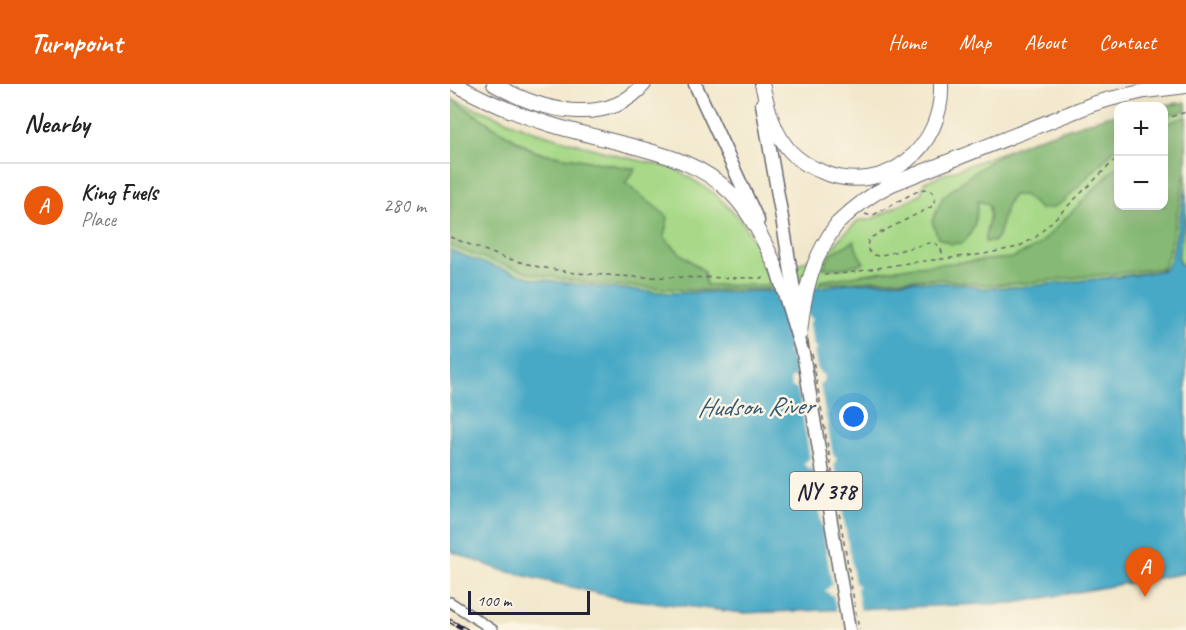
<!DOCTYPE html>
<html lang="en">
<head>
<meta charset="utf-8">
<style>
	body { margin:0; font-family:Caveat,sans-serif; background:#f2f2f2; color:#222 }
	.controls { position:absolute; right:18px; top:18px; display:grid; overflow:hidden; border-radius:12px; box-shadow:0 6px 24px #0002 }
	.controls button { width:54px; height:54px; display:grid; place-items:center; padding:0; border:0; border-bottom:2px solid #e0e0e0; background:#fff; color:#222; font:30px sans-serif }
	.scale { position:absolute; left:18px; bottom:15px; width:122px; box-sizing:border-box; padding-left:6px; border:3px solid #22223b; border-top:0; font-size:16px; line-height:21px; white-space:nowrap; color:#22223b; -webkit-text-stroke:4px #fcf5e5; paint-order:stroke }
	.you { position:absolute; left:404px; top:333px; width:21px; height:21px; margin:-15px; border:4px solid #fff; border-radius:50%; background:#1a73e8; box-shadow:0 0 0 9px #1a73e833 }
	.badge { display:grid; place-items:center; width:39px; height:39px; border-radius:50%; background:#ea580c; color:#fff; font-size:20px; font-weight:700 }
	.pin { position:absolute; translate:-50% -50px; filter:drop-shadow(0 2px 3px #0008) }
	.pin::after { content:''; position:absolute; top:32px; width:21px; height:18px; background:inherit; clip-path:polygon(0 0,100% 0,50% 100%) }
	.list { margin:0; padding:0; list-style:none }
	h2 { display:flex; justify-content:space-between; align-items:center; height:78px; margin:0; padding:0 24px; font-size:26px }
	h2 small { font-size:20px; font-weight:400; color:#767676 }
	.list li { display:grid; grid-template-columns:39px 1fr auto; gap:18px; align-items:center; box-sizing:border-box; height:84px; padding:0 24px; border-top:2px solid #e0e0e0 }
	.list b { display:block; font-size:22px; white-space:nowrap }
	.list p { margin:0; font-size:20px; white-space:nowrap; color:#767676 }
	.list em { font-size:20px; font-style:normal; color:#767676 }
	.map { position:relative; flex:none; width:736px; height:546px; overflow:hidden }
	header { display:flex; align-items:center; gap:36px; box-sizing:border-box; height:84px; padding:0 30px; background:#ea580c; color:#fff }
	header strong { font-size:28px }
	nav { display:flex; gap:33px; margin-inline-start:auto; font-size:21px }
	main { display:flex }
	aside { flex:1; background:#fff }
	.map>svg:first-child { display:block }
</style>
</head>
<body>
<header>
<strong>Turnpoint</strong>
<nav><a>Home</a><a>Map</a><a>About</a><a>Contact</a></nav>
</header>
<main>
<aside>
<h2>Nearby<small></small></h2>
<ul class="list">
<li><span class="badge">A</span><div><b>King Fuels</b><p>Place</p></div><em>280 m</em></li>
</ul>
</aside>
<div class="map">
<svg width="736" height="546" viewBox="0 0 736 546">
	<rect width="100%" height="100%" fill="#fcf5e5"/>
	<filter id="ink" filterUnits="userSpaceOnUse"><feTurbulence type="fractalNoise" baseFrequency=".0167" numOctaves="2"/><feDisplacementMap in="SourceGraphic" scale="12" xChannelSelector="R" yChannelSelector="G"/><feConvolveMatrix kernelMatrix="1 2 1 2 8 2 1 2 1" color-interpolation-filters="sRGB"/></filter>
	<filter id="wash" filterUnits="userSpaceOnUse"><feTurbulence type="fractalNoise" baseFrequency=".008" numOctaves="4" result="noise"/><feDisplacementMap in="SourceGraphic" scale="24" xChannelSelector="R" yChannelSelector="G"/><feGaussianBlur stdDeviation="1.35" result="paint"/><feColorMatrix in="noise" values="0 0 0 0 0 0 0 0 0 0 0 0 0 0 0 0 0 1.4 0 .05"/><feComposite in="paint" operator="in"/></filter>
	<g filter="url(#wash)">
		<rect width="100%" height="100%" fill="#f1e7cb"/>
		<g fill="#a7d988" stroke="#647e62" stroke-width="1.5">
			<polygon points="0,14 83,47 169,72 224,84 264,109 292,137 314,177 316,185 345,182 385,162 390,154 409,136 420,136 471,110 474,98 556,67 523,89 509,101 668,34 668,122 714,122 714,26 736,22 736,103 721,176 715,185 708,187 614,199 570,203 531,204 512,200 461,197 398,199 373,203 323,207 218,209 148,203 86,195 33,179 0,166 0,35 188,110 175,99 185,85 86,68 44,43"/>
			<polygon points="736,127 736,182 730,180 728,173"/>
		</g>
		<g fill="#85b974" stroke="#546e58" stroke-width="1.5">
			<polygon points="0,14 44,43 86,68 186,85 175,99 218,133 214,153 230,169 254,187 256,201 319,201 320,205 239,206 144,200 84,190 41,177 0,162"/>
			<polygon points="736,18 736,26 714,32 714,22 708,22"/>
			<path d="M668,30V62L614,117L602,124L590,125L574,111H563L557,120L548,152L543,158H535C535,142 543,135 538,120L528,117C526,135 526,145 513,159L501,160L488,154L482,137L493,113L523,89L556,67L585,55L657,32Z"/>
			<polygon points="736,33 736,87 718,172 713,184 575,199 539,201 487,195 424,196 369,200 370,197 466,182 562,174 588,162 668,81 668,122 714,122 714,43 718,39"/>
			<polygon points="404,157 408,169 414,179 393,184 373,184 381,169"/>
		</g>
		<polygon fill="#47a9c6" stroke="#346680" stroke-width="1.5" points="736,103 736,127 728,173 730,180 736,182 736,489 564,519 293,529 167,514 51,486 0,467 0,166 33,179 86,195 148,203 218,209 323,207 373,203 398,199 461,197 512,200 532,204 570,203 685,191 714,186 721,176"/>
		<polygon fill="#f1e7cb" points="353,202 358,232 361,234 362,236 359,239 363,260 367,265 364,268 368,287 373,291 374,295 370,301 383,371 387,374 384,380 405,499 408,501 407,505 411,528 387,529 383,511 381,511 375,507 382,500 362,384 359,385 353,380 360,374 348,306 342,303 340,296 346,291 342,272 340,271 339,267 341,264 336,239 337,237 331,215 326,214 326,211 329,210 327,204"/>
	</g>
	<g filter="url(#ink)">
		<g fill="none" stroke-linecap="round" stroke-linejoin="round">
			<defs>
				<polyline id="minor" points="0,518 43,546"/>
				<g id="major">
					<polyline points="245,0 308,137"/>
					<polyline points="312,20 332,134"/>
					<polyline points="351,257 399,546"/>
				</g>
				<g id="highway">
					<path d="M5,0C35,17 69,31 102,41C129,49 156,55 182,62C219,72 253,81 281,109C301,129 314,157 326,183"/>
					<path d="M44,0C88,26 156,45 194,0"/>
					<path d="M312,0C318,24 323,48 340,67C349,77 362,84 375,89C436,112 494,63 491,0"/>
					<path d="M387,140C404,123 421,110 442,100L643,20L660,15L695,7L736,2"/>
				</g>
			</defs>
			<use href="#minor" stroke="#6a676d" stroke-width="12"/>
			<use href="#major" stroke="#6a676d" stroke-width="15"/>
			<use href="#highway" stroke="#6a676d" stroke-width="16"/>
			<g stroke="#6a676d" stroke-width="1.5" stroke-dasharray="4.5 4.5" stroke-linecap="butt">
				<polyline points="714,37 720,33 736,28"/>
				<path d="M415,130L418,131H423C434,126 467,105 476,105C479,105 482,107 484,110C486,115 484,119 481,123L422,153L418,157L417,164L421,170L428,172L483,158C490,161 492,166 493,174"/>
				<polyline points="0,153 52,173 89,183 125,189 186,193 318,194"/>
				<polyline points="374,191 397,189 458,179 534,170 568,163 586,153 668,73"/>
			</g>
			<use href="#minor" stroke="#fff" stroke-width="9"/>
			<use href="#major" stroke="#fff" stroke-width="12"/>
			<use href="#highway" stroke="#fff" stroke-width="14"/>
			<defs>
				<polyline id="rail" points="0,537 16,546"/>
			</defs>
			<use href="#rail" stroke="#22223b" stroke-width="4.5"/>
			<use href="#rail" stroke="#fcf5e5" stroke-width="2" stroke-dasharray="7" stroke-linecap="butt"/>
			<defs>
				<g id="major-bridge">
					<polyline points="332,134 349,236"/>
					<polyline points="326,183 352,268"/>
				</g>
				<path id="highway-bridge" d="M350,249C354,207 362,174 387,140"/>
			</defs>
			<use href="#major-bridge" stroke="#6a676d" stroke-width="15" stroke-linecap="butt"/>
			<use href="#highway-bridge" stroke="#6a676d" stroke-width="16" stroke-linecap="butt"/>
			<polyline stroke="#6a676d" stroke-width="1.5" stroke-dasharray="4.5 4.5" stroke-linecap="butt" points="362,270 409,546"/>
			<use href="#major-bridge" stroke="#fff" stroke-width="12"/>
			<use href="#highway-bridge" stroke="#fff" stroke-width="14"/>
		</g>
	</g>
	<g text-anchor="middle" stroke-width="5" stroke-linejoin="round" paint-order="stroke">
		<rect fill="#fcf5e5" stroke="#63616e" stroke-width="1.5" x="340" y="388" width="72" height="38" rx="4.5"/>
		<g font-size="22" font-weight="bold" fill="#22223b">
			<text x="376" y="415">NY 378</text>
		</g>
		<g font-size="26" font-style="italic" fill="#315873" stroke="#fcf5e5">
			<text transform="translate(305 322) rotate(-1)" y="9">Hudson River</text>
		</g>
	</g>
</svg>
<div class="controls">
<button>+</button>
<button>−</button>
</div>
<div class="scale">100 m</div>
<div class="you"></div>
<div class="pin badge" style="left:695px;top:513px">A</div>
</div>
</main>
</body>
</html>
